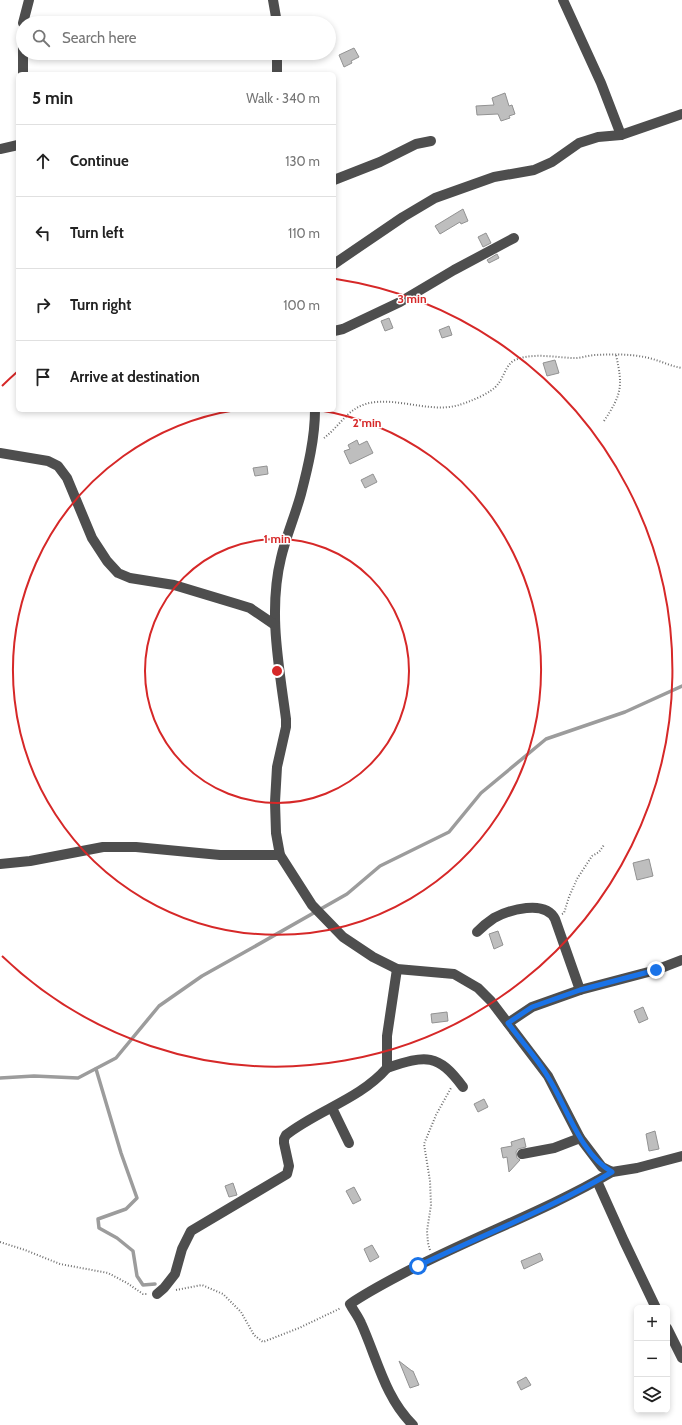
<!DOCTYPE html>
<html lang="en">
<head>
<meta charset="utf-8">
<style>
	body { margin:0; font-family:Cabin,sans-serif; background:#f6f6f6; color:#222 }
	.controls { position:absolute; right:12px; bottom:12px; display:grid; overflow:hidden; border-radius:6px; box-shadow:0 2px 6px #0003 }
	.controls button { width:36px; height:36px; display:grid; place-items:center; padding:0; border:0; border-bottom:1px solid #e0e0e0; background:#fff; color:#222; font:20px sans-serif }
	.stop { position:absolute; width:12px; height:12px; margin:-9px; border:3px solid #1a73e8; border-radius:50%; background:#fff }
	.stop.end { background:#1a73e8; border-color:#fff; box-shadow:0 1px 4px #0008 }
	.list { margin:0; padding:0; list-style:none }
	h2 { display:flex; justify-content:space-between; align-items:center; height:52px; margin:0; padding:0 16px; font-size:17px }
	h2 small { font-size:13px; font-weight:400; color:#767676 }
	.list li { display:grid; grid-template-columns:26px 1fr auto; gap:12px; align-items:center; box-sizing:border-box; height:72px; padding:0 16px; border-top:1px solid #e0e0e0 }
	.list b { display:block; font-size:15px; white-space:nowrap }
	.list em { font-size:13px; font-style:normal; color:#767676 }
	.icon { flex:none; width:22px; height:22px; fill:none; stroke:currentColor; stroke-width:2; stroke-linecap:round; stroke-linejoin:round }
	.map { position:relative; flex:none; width:682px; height:1425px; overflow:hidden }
	.search { position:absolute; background:#fff; box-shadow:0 2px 6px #0003; left:16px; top:16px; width:320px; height:44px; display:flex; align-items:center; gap:10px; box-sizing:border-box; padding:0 14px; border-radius:22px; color:#767676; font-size:15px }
	.panel { position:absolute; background:#fff; box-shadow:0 2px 6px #0003; left:16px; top:72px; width:320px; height:340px; border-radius:6px }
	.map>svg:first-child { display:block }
</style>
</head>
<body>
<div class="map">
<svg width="682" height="1425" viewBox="0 0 682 1425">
	<rect width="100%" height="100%" fill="#fff"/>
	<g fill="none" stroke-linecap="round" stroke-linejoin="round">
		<g stroke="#9c9c9c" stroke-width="3.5">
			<polyline points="96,1069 121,1153 137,1198 126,1209 98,1219 99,1228 117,1238 133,1251 137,1276 143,1285 155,1284"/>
			<polyline points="0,1078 34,1076 78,1078 116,1058 159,1006 202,976 252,948 347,894 380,866 449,832 481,793 546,739 625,712 682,686"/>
		</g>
	</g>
	<g fill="#bebebe" stroke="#929292">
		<polygon points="354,48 359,57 351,61 352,63 344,67 339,55"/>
		<polygon points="505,93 509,106 512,105 515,114 509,116 510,118 501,121 498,114 477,115 476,106 494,105 492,98"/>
		<polygon points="463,209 468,221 461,224 460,222 440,234 435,226"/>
		<polygon points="486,233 491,243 483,247 478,237"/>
		<polygon points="497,254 499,258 489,263 487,260"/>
		<polygon points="389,318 393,328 385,331 381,321"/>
		<polygon points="449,326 452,335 442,338 439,330"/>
		<polygon points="555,360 559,373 547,376 543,363"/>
		<polygon points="357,440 359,445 367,441 373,453 350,464 344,451 350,449 348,445"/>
		<polygon points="267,466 268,474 255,476 253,468"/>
		<polygon points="373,474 377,482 365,488 361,480"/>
		<polygon points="649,859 653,876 637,880 633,863"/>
		<polygon points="498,931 503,945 494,949 489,934"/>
		<polygon points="643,1007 648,1019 639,1023 634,1011"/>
		<polygon points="447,1012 448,1021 432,1023 431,1014"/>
		<polygon points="484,1099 488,1107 478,1112 474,1104"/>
		<polygon points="655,1131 659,1149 649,1151 646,1134"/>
		<polygon points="524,1138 526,1147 518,1149 516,1152 517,1158 520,1160 509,1172 507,1157 503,1158 501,1148 512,1146 511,1142"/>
		<polygon points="233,1183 237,1195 229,1197 225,1186"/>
		<polygon points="354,1187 361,1200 353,1204 346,1191"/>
		<polygon points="372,1245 379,1257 370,1262 364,1249"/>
		<polygon points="540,1253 543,1260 524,1269 521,1261"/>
		<polygon points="399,1361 412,1371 413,1371 419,1385 410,1388"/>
		<polygon points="526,1377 531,1385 521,1390 517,1382"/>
	</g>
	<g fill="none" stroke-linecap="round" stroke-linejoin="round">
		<g stroke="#707070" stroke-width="2" stroke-dasharray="1 2" stroke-linecap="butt">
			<path d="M604,421C622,394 623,386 616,355"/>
			<path d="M324,438C335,430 345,415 355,409C384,390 426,415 459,405C469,402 492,393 498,384C504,377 506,364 515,360C534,352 556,358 575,358C582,358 589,355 596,355C612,354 629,354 644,357C657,359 669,366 682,368"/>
			<polyline points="562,914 564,913 569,897 577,879 592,856 599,852 604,845"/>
			<polyline points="0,1242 25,1250 60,1264 108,1273 127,1283 143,1294 148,1294"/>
			<polyline points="430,1250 428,1243 427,1231 431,1205 430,1181 424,1144 436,1115 451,1088"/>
			<polyline points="176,1290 202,1285 223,1294 241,1312 254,1335 263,1342 299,1328 341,1308"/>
		</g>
		<g stroke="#4e4e4e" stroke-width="10">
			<polyline points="273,0 277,23"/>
			<polyline points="563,0 601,83 621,135"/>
			<polyline points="23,23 29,0"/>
			<polyline points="23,74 23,32"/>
			<polyline points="277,74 277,53"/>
			<polyline points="0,149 18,145"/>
			<polyline points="334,180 380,162 416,144 431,141"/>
			<polyline points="334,264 403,217 435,198 494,177 534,170 552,162 579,143 598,137 621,135 682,114"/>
			<polyline points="334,331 343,329 400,302 454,270 514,238"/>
			<path d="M315,410C315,438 308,467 301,494C295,516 286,536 281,558C268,611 279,666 286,719V727L277,767L275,802L276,833L280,855L312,905L343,937L373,957L397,969L454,974L478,988L491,1001L548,1076L580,1138L602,1167L612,1172L637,1168L682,1156"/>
			<polyline points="0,453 48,461 58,466 67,478 92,538 107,561 118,573 130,578 174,585 237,604 250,608 275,625"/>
			<polyline points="0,864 30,861 103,847 136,847 220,855 280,855"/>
			<path d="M477,932C482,927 488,922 494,918C509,910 545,899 555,919L580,990"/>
			<polyline points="508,1023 532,1007 580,990 656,970 682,960"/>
			<path d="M387,1068C426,1055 438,1053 463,1087"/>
			<polyline points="332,1108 349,1143"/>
			<polyline points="522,1154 554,1148 580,1138"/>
			<polyline points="597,1181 624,1241 656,1308"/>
			<path d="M157,1294L164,1288L175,1274L182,1249L191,1231L287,1174L289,1166L284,1143V1139L286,1135C318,1110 360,1099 387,1068V1036L397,969"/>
			<polyline points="667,1328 682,1358"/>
			<path d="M413,1425C385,1398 377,1358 361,1323C358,1316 353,1310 350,1304C366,1293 383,1284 400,1275C469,1238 544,1212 612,1172"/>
		</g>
	</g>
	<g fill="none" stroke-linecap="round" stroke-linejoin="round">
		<path stroke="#1a73e8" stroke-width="5" d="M418,1266C483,1235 550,1209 612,1172C580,1154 567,1107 548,1077C537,1058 521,1041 508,1023L532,1007L580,990L656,970"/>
	</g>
	<g fill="none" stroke="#d62828" stroke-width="2">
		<circle cx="277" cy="671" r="132"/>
		<path d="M318 410A264 264 0 1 1 236 410"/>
		<path d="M2 386A396 396 0 0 1 17 372M336 279A396 396 0 1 1 2 956"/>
	</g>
	<circle cx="277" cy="671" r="6" fill="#d62828" stroke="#fff" stroke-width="2"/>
	<g font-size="12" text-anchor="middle" font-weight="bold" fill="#d62828" stroke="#fff" stroke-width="3" stroke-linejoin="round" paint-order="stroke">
		<text x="412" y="303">3 min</text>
		<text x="367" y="427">2 min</text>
		<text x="277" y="543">1 min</text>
	</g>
</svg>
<div class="controls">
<button>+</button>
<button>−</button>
<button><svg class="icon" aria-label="layers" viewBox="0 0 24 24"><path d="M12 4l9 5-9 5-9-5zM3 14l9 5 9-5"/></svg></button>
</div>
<div class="stop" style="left:418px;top:1266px"></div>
<div class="stop end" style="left:656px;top:970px"></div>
<div class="search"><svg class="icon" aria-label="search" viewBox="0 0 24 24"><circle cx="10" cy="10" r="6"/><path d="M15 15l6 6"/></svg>Search here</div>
<section class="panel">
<h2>5 min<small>Walk · 340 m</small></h2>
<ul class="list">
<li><svg class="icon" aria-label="ahead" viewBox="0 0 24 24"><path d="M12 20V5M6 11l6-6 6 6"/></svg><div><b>Continue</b></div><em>130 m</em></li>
<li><svg class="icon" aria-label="left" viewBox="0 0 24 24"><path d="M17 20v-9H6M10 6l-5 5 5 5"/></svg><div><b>Turn left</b></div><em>110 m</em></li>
<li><svg class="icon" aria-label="right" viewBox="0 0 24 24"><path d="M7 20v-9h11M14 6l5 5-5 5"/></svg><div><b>Turn right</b></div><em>100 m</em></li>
<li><svg class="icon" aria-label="arrive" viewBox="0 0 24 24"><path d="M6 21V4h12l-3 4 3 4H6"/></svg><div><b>Arrive at destination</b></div></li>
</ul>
</section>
</div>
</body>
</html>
